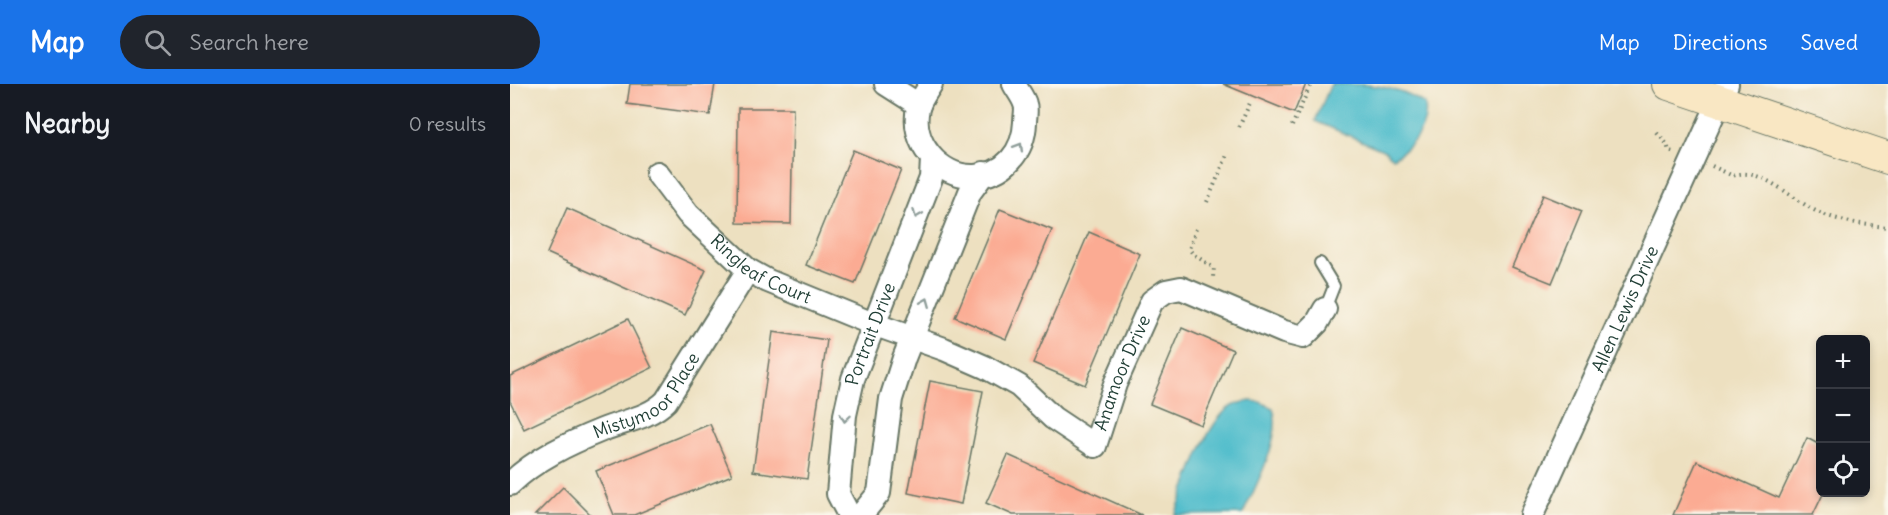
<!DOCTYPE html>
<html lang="en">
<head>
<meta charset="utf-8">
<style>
	body { margin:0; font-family:Delius,sans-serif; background:#20242c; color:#f1f3f6 }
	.controls { position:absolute; right:18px; bottom:18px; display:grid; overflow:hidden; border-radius:9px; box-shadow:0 3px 9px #0003 }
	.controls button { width:54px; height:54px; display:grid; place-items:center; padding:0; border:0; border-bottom:2px solid #363941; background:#171b24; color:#f1f3f6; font:30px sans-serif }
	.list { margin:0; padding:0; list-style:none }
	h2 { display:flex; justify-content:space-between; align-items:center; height:78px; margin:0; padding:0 24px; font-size:26px }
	h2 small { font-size:20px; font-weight:400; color:#9ea1a6 }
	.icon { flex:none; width:33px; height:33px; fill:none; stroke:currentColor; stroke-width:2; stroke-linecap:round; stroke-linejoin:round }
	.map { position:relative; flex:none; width:1378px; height:431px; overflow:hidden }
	header { display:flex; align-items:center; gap:36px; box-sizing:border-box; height:84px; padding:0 30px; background:#1a73e8; color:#fff }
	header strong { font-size:28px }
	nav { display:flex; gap:33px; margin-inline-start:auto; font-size:21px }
	.search { width:420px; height:54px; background:#20242c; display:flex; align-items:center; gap:15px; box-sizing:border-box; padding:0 21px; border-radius:33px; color:#9ea1a6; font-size:22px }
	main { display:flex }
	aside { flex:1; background:#171b24 }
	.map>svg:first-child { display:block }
</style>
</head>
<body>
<header>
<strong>Map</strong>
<div class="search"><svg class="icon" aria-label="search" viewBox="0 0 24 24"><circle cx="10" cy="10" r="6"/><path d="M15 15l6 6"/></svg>Search here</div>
<nav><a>Map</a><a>Directions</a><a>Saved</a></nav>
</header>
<main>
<aside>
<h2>Nearby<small>0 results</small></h2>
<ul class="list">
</ul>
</aside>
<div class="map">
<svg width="1378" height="431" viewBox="0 0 1378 431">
	<rect width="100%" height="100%" fill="#fbf7ec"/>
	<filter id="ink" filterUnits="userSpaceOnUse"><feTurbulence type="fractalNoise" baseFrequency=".0167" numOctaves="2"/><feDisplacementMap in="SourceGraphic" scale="12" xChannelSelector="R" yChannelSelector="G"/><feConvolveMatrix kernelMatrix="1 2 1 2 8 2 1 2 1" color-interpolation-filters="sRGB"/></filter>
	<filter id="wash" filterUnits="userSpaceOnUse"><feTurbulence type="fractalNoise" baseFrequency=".008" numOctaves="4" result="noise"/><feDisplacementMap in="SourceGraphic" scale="24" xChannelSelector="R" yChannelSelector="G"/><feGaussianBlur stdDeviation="1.35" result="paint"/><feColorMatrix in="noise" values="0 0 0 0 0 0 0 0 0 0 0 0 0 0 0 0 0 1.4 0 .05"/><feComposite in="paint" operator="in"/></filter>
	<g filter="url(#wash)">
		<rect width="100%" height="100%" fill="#ede0c0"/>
		<g fill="#52becc" stroke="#387e80" stroke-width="1.5">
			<path d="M821,0C858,0 884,0 915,20C919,43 902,63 883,74L875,67L805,37Z"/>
			<path d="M740,317L750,318L763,324C773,353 745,403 733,430L665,431C677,402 695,338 722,322C727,319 734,318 740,317Z"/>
		</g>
		<g id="blocks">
			<g fill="#fbab93">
				<polygon points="120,0 205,0 200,31 117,20"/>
				<polygon points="713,0 796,0 784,29"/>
				<polygon points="228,24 283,24 281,140 227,139"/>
				<polygon points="343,66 391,86 345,200 296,181"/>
				<polygon points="1033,111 1072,127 1042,199 1002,183"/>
				<polygon points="57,124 196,186 175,231 37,169"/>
				<polygon points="490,125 542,146 496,255 445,233"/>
				<polygon points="579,148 630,170 575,301 523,279"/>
				<polygon points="118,235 142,284 14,345 0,317 0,292"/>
				<polygon points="672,244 723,266 691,341 640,320"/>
				<polygon points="263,248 317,256 297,395 243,387"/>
				<polygon points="420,297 473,307 451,420 398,409"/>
				<polygon points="200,340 222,391 124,431 104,431 86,387"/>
				<polygon points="1297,354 1310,361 1310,408 1314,408 1303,431 1163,431 1187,377 1269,414"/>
				<polygon points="498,371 632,431 503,431 476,419"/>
				<polygon points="53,403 81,431 25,431"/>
			</g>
		</g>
	</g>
	<g filter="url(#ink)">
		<use href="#blocks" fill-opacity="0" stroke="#677665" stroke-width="1.5"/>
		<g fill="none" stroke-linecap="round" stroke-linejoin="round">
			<defs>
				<polyline id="lane" points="810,179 824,202 815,225"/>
				<g id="street">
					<polyline points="376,0 409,21"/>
					<path d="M421,0C417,7 410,16 408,24C400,58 429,93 464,92C495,91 514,67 515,38C515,33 517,25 515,20C513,13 507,6 504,0"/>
					<path id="s1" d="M147,89L178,130L238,186L258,197L363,240L434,265L475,283L509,302L543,334L585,362L605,300L642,217L656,207L671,204L774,248L793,253L807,239L815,225"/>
					<path id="s2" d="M0,400C25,375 60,359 92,346C114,337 139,334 156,317L238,186"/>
					<path id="s3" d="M339,431L328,410L335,331L343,295L421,94L422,75"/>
					<polyline points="351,431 369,409 381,315 394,274 460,108 474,89"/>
					<path id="s4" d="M1022,431L1217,0"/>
				</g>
				<polyline id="secondary" points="1159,0 1378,74"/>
			</defs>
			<use href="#lane" stroke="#677665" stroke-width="14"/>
			<use href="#street" stroke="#677665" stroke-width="26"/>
			<use href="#secondary" stroke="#677665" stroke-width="34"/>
			<g stroke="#677665" stroke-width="4" stroke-dasharray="1.5 4.5" stroke-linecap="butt">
				<polyline points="782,42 801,0"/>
				<polyline points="729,43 740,19"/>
				<polyline points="1147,49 1157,60 1159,67 1164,68"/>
				<path d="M1202,82L1223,92C1249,80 1286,119 1310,129C1332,138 1355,141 1378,143"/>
				<polyline points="697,118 718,69"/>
				<polyline points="686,145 679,165 683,170 704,184 703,193"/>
			</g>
			<use href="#lane" stroke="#fff" stroke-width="10"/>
			<use href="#street" stroke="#fff" stroke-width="22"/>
			<use href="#secondary" stroke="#f9e7c3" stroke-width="32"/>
		</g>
		<defs><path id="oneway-chevron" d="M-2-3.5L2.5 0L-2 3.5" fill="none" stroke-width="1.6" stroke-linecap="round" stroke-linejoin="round" transform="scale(1.5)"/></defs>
		<g stroke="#8f9e9a">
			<use href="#oneway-chevron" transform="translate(509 63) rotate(-59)"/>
			<use href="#oneway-chevron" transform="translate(407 130) rotate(112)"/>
			<use href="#oneway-chevron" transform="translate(416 218) rotate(-68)"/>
			<use href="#oneway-chevron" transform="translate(335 334) rotate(98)"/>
		</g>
	</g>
	<g text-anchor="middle" stroke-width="6" stroke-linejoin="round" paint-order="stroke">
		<g font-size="18" fill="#1f3d34" stroke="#fbf7ec">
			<text dy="6" stroke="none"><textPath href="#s1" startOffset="144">Ringleaf Court</textPath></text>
			<text dy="6" stroke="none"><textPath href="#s4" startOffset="226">Allen Lewis Drive</textPath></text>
			<text dy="6" stroke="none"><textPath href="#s3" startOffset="188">Portrait Drive</textPath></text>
			<text dy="6" stroke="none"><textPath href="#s1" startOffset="604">Anamoor Drive</textPath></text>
			<text dy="6" stroke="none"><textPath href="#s2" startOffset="166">Mistymoor Place</textPath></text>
		</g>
	</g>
</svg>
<div class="controls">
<button>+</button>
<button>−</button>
<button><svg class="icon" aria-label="locate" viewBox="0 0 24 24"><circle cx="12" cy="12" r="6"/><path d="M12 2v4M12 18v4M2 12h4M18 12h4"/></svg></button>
</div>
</div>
</main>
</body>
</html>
